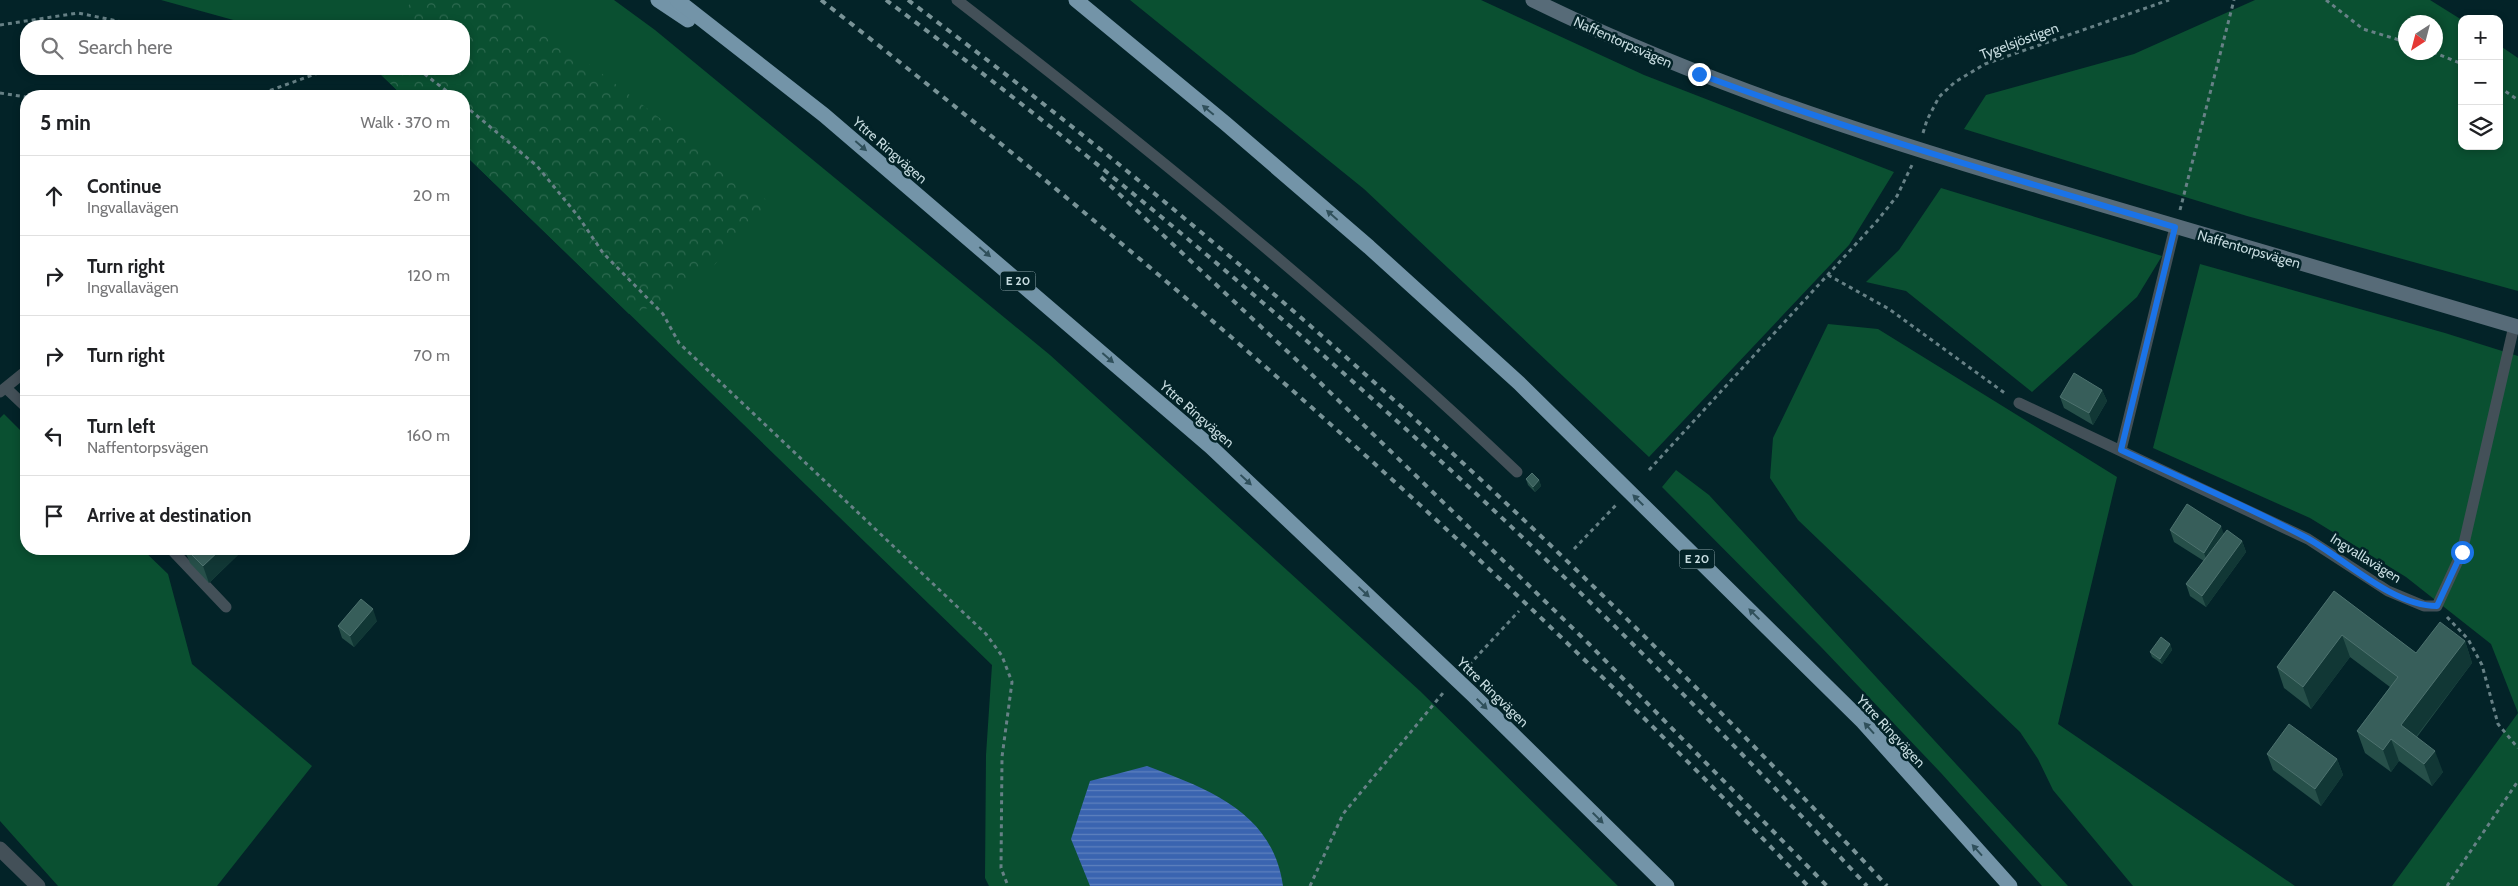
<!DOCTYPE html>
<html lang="en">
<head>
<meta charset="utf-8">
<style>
	body { margin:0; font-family:Cabin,sans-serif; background:#f2f2f2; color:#202124 }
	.controls { position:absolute; right:15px; top:15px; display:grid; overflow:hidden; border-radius:10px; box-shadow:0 2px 8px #0003 }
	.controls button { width:45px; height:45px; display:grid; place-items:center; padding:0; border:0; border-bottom:1px solid #e0e0e0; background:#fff; color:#202124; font:25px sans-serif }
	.compass { position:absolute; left:2398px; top:15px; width:45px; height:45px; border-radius:50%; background:#fff; box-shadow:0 2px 8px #0003; rotate:216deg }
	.stop { position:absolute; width:15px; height:15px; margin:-11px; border:4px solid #1a73e8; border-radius:50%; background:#fff }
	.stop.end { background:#1a73e8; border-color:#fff; box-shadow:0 1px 5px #0008 }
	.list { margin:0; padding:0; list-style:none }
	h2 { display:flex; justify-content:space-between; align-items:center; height:65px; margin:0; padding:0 20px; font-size:21px }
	h2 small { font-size:16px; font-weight:400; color:#757577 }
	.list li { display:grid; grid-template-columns:32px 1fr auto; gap:15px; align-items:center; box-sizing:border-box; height:80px; padding:0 20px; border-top:1px solid #e0e0e0 }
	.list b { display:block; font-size:19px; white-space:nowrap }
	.list p { margin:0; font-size:16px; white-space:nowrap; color:#757577 }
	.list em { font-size:16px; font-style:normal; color:#757577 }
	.icon { flex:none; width:28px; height:28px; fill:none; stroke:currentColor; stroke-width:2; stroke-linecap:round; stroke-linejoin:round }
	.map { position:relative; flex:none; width:2518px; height:886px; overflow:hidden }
	.search { position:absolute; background:#fff; box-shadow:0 2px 8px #0003; left:20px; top:20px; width:450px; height:55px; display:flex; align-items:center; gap:12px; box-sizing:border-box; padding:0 18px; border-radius:20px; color:#757577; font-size:19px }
	.panel { position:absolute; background:#fff; box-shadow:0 2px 8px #0003; left:20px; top:90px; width:450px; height:465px; border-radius:20px }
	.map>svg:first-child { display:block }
</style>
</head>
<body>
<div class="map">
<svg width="2518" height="886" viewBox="0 0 2518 886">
	<defs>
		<pattern id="forest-crowns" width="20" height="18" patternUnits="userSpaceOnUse" patternTransform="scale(1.25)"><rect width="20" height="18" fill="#0a5031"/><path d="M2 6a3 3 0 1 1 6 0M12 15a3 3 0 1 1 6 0" fill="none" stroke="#2c694f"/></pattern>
		<pattern id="water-rules" width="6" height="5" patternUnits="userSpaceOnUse" patternTransform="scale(1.25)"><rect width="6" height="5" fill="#3a64b0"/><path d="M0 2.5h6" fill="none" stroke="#5e81be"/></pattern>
	</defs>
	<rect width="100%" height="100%" fill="#032328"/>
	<g fill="#0a5031" fill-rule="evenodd">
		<polygon points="161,0 614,0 655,30 1050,355 1420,691 1618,886 989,886 985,878 986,755 992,665 464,154 464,96 403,96 375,69 464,69 464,26 255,26"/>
		<polygon points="1130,0 1481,0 1644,75 1894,172 1849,245 1649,457 1364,189"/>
		<path d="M2255,0H2430L2462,20V146H2499V45L2518,58V291L2247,216L1964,129L1986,95L2134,54ZM2406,22H2436V52H2406Z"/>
		<polygon points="1941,188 2162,256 2137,297 2032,392 1906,291 1866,282 1899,250"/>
		<polygon points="2200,264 2445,333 2518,356 2518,886 2392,886 2518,713 2491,644 2406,577 2310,518 2153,448"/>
		<polygon points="1828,324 1878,329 2117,477 2058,724 2295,886 2133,886 2053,790 2038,759 2020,732 1798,520 1770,478 1773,438"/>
		<polygon points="4,414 26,436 26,549 142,549 168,574 192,664 312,766 217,886 58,886 0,821 0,418"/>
		<polygon points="1676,470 1709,495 2068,886 2042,886 1941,773 1822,648 1662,487"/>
	</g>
	<polygon fill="url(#forest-crowns)" points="411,0 506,0 769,202 710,270 687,277 667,302 629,314 464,154 464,96 403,96 375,69 464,69 464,26 400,26"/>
	<path fill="url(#water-rules)" d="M1147,766C1208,789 1273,812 1283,886H1090L1071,839L1090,781Z"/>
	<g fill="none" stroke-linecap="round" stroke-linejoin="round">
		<g stroke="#678186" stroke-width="3" stroke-dasharray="4 4" stroke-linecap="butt">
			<polyline points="2326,0 2363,29 2406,42"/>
			<polyline points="0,25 78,13 142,26"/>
			<polyline points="2433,52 2462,64"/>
			<polyline points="418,69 453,96"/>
			<polyline points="2499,87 2518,100"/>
			<polyline points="0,93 26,97"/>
			<polyline points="255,96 329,69"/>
			<polyline points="464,105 537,166 578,216 603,253 663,314 679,343 986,634 1002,656 1012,682 1002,757 1001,868 1008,886"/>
			<polyline points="1923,133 1927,120 1939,97 1955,82 1985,64 2169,0"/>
			<polyline points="2180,210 2234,0"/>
			<polyline points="1828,275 1889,309 2006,394"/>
			<polyline points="1649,470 1877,221 1897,196 1912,165"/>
			<polyline points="1574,549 1617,504"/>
			<polyline points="2447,617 2468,639 2482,665 2498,724 2518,748"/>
			<polyline points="1469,665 1519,611"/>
			<polyline points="1310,886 1343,814 1443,693"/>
			<polyline points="2447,886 2518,781"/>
		</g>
		<g stroke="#435058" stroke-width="11">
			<path d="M957,0C1150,149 1340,304 1517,472"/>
			<polyline points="6,388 26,407"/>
			<polyline points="0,392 26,371"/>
			<polyline points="2019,403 2308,539 2388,591 2424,606 2437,606 2462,552 2514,326"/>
			<polyline points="2121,450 2175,227"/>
			<polyline points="171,549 226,607"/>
		</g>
		<polyline stroke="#435058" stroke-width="15" points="0,849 38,886"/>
		<path stroke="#576b78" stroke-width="15" d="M1533,0C1698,81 1866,135 2042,187C2200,235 2360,279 2518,327"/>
		<g stroke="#7394a8" stroke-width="15">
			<polyline points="658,0 688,20"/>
			<polyline points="677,0 824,115 1211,447 1473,695 1667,886"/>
			<polyline points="1076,0 1225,123 1369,247 1519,383 1863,722 2010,886"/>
		</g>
		<g stroke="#799397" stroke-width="4" stroke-dasharray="6 6" stroke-linecap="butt">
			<path d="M821,0C1169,273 1504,564 1808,886"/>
			<path d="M886,0C1239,264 1568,563 1867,886"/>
			<path d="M908,0C1259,262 1589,566 1887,886"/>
			<polyline points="1101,177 1303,366 1589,644 1827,886"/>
		</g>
	</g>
	<g fill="#264f49">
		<polygon points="2102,390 2107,401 2093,425 2064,408 2060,397"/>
		<polygon points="1526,479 1539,480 1541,486 1535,492 1528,485"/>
		<polygon points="2170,530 2224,533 2242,541 2246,552 2206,607 2190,596 2186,584 2204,561 2174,542"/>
		<polygon points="184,549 244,549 209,583 190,563"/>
		<polygon points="2334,591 2416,653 2465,641 2472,663 2417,737 2443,772 2432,786 2399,761 2391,772 2365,753 2357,731 2390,687 2350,657 2311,709 2284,688 2277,667"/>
		<polygon points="377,621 354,647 342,638 338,626"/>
		<polygon points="2170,644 2172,650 2162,664 2152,657 2150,652"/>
		<polygon points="2267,754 2337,759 2343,775 2321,806 2273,770"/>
	</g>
	<g fill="#113735">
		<polygon points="2102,390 2107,401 2093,425 2089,413"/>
		<polygon points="1539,480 1541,486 1535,492 1533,487"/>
		<polygon points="2221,526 2225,537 2208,564 2204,553"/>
		<polygon points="2242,541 2246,552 2206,607 2202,596"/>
		<polygon points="221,549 244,549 209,583 203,566"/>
		<polygon points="373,609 377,621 354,647 350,636"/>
		<polygon points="2342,635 2350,657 2311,709 2303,687"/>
		<polygon points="2465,641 2472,663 2409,746 2401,725"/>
		<polygon points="2170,644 2172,650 2162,664 2160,659"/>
		<polygon points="2391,739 2399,761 2391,772 2383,750"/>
		<polygon points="2435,751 2443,772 2432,786 2424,764"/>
		<polygon points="2337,759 2343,775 2321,806 2315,789"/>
	</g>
	<g fill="#375e5a" stroke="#4e726f">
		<polygon points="2074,373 2102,390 2089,413 2060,397"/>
		<polygon points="1532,473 1539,480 1533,487 1526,479"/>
		<polygon points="2187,504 2221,526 2204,553 2170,530"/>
		<polygon points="2227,530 2242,541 2202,596 2186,584"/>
		<polygon points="186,549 221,549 203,566"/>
		<polygon points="2334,591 2416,653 2440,622 2465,641 2401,725 2435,751 2424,764 2391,739 2383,750 2357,731 2398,677 2342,635 2303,687 2277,667"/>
		<polygon points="361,599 373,609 350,636 338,626"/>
		<polygon points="2161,637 2170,644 2160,659 2150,652"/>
		<polygon points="2289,724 2337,759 2315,789 2267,754"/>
	</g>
	<defs><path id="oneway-solid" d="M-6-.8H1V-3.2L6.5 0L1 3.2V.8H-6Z" transform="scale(1.25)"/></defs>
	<g fill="#30505b">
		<use href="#oneway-solid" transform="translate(1208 110) rotate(-140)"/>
		<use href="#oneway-solid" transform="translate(861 146) rotate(41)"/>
		<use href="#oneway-solid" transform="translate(1332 215) rotate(-139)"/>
		<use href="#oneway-solid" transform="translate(985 252) rotate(41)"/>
		<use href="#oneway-solid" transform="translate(1108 358) rotate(41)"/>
		<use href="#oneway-solid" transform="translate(1246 480) rotate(43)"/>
		<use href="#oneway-solid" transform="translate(1638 500) rotate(-135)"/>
		<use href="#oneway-solid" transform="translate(1364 592) rotate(43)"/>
		<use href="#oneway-solid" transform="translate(1754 614) rotate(-135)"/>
		<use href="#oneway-solid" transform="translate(1482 704) rotate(45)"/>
		<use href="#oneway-solid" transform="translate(1869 728) rotate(-132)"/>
		<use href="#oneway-solid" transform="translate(1598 818) rotate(45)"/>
		<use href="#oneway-solid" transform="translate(1977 850) rotate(-132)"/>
	</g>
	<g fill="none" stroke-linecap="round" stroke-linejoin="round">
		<path stroke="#1a73e8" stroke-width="6" d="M1699,74C1855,133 2015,179 2175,227L2121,450C2183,479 2247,506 2307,538C2345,559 2392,606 2437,606L2462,552"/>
	</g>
	<g text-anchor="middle" stroke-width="5" stroke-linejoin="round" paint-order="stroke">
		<g fill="#032328" stroke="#8ca4a9" stroke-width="1">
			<rect x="1000.5" y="271.5" width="35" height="19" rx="4"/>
			<rect x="1679.5" y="549.5" width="35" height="19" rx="4"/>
		</g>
		<g font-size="12" font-weight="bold" fill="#c7dce0">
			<text x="1018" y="285">E 20</text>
			<text x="1697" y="563">E 20</text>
		</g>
		<g font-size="14" fill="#c7dce0" stroke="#032328">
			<text transform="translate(2019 41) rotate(-20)" y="5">Tygelsjöstigen</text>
			<text transform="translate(1623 42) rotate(24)" y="5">Naffentorpsvägen</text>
			<text transform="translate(890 150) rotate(41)" y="5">Yttre Ringvägen</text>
			<text transform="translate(2249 249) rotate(16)" y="5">Naffentorpsvägen</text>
			<text transform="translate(1197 414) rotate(41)" y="5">Yttre Ringvägen</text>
			<text transform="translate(2366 558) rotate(32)" y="5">Ingvallavägen</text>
			<text transform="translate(1493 692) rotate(44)" y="5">Yttre Ringvägen</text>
			<text transform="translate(1891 731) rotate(47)" y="5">Yttre Ringvägen</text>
		</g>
	</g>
</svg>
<div class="controls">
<button>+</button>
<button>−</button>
<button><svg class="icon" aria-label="layers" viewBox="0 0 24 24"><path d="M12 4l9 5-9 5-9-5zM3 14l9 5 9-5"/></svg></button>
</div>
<svg class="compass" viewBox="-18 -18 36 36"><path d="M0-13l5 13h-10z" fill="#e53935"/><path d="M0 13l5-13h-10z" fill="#757577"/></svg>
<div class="stop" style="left:2462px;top:552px"></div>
<div class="stop end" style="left:1699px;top:74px"></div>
<div class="search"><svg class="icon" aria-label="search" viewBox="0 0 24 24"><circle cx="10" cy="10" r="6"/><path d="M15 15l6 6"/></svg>Search here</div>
<section class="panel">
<h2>5 min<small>Walk · 370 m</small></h2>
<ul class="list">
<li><svg class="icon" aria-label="ahead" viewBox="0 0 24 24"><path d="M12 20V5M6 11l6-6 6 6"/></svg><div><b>Continue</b><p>Ingvallavägen</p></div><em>20 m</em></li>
<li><svg class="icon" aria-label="right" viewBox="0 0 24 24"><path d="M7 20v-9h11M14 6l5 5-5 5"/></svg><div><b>Turn right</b><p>Ingvallavägen</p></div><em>120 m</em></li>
<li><svg class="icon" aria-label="right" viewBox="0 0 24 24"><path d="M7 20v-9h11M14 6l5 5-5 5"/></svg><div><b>Turn right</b></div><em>70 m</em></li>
<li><svg class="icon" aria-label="left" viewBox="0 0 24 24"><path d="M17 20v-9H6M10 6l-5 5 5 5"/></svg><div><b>Turn left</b><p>Naffentorpsvägen</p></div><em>160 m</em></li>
<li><svg class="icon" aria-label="arrive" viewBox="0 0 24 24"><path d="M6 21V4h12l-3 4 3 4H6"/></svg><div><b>Arrive at destination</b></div></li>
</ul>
</section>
</div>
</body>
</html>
